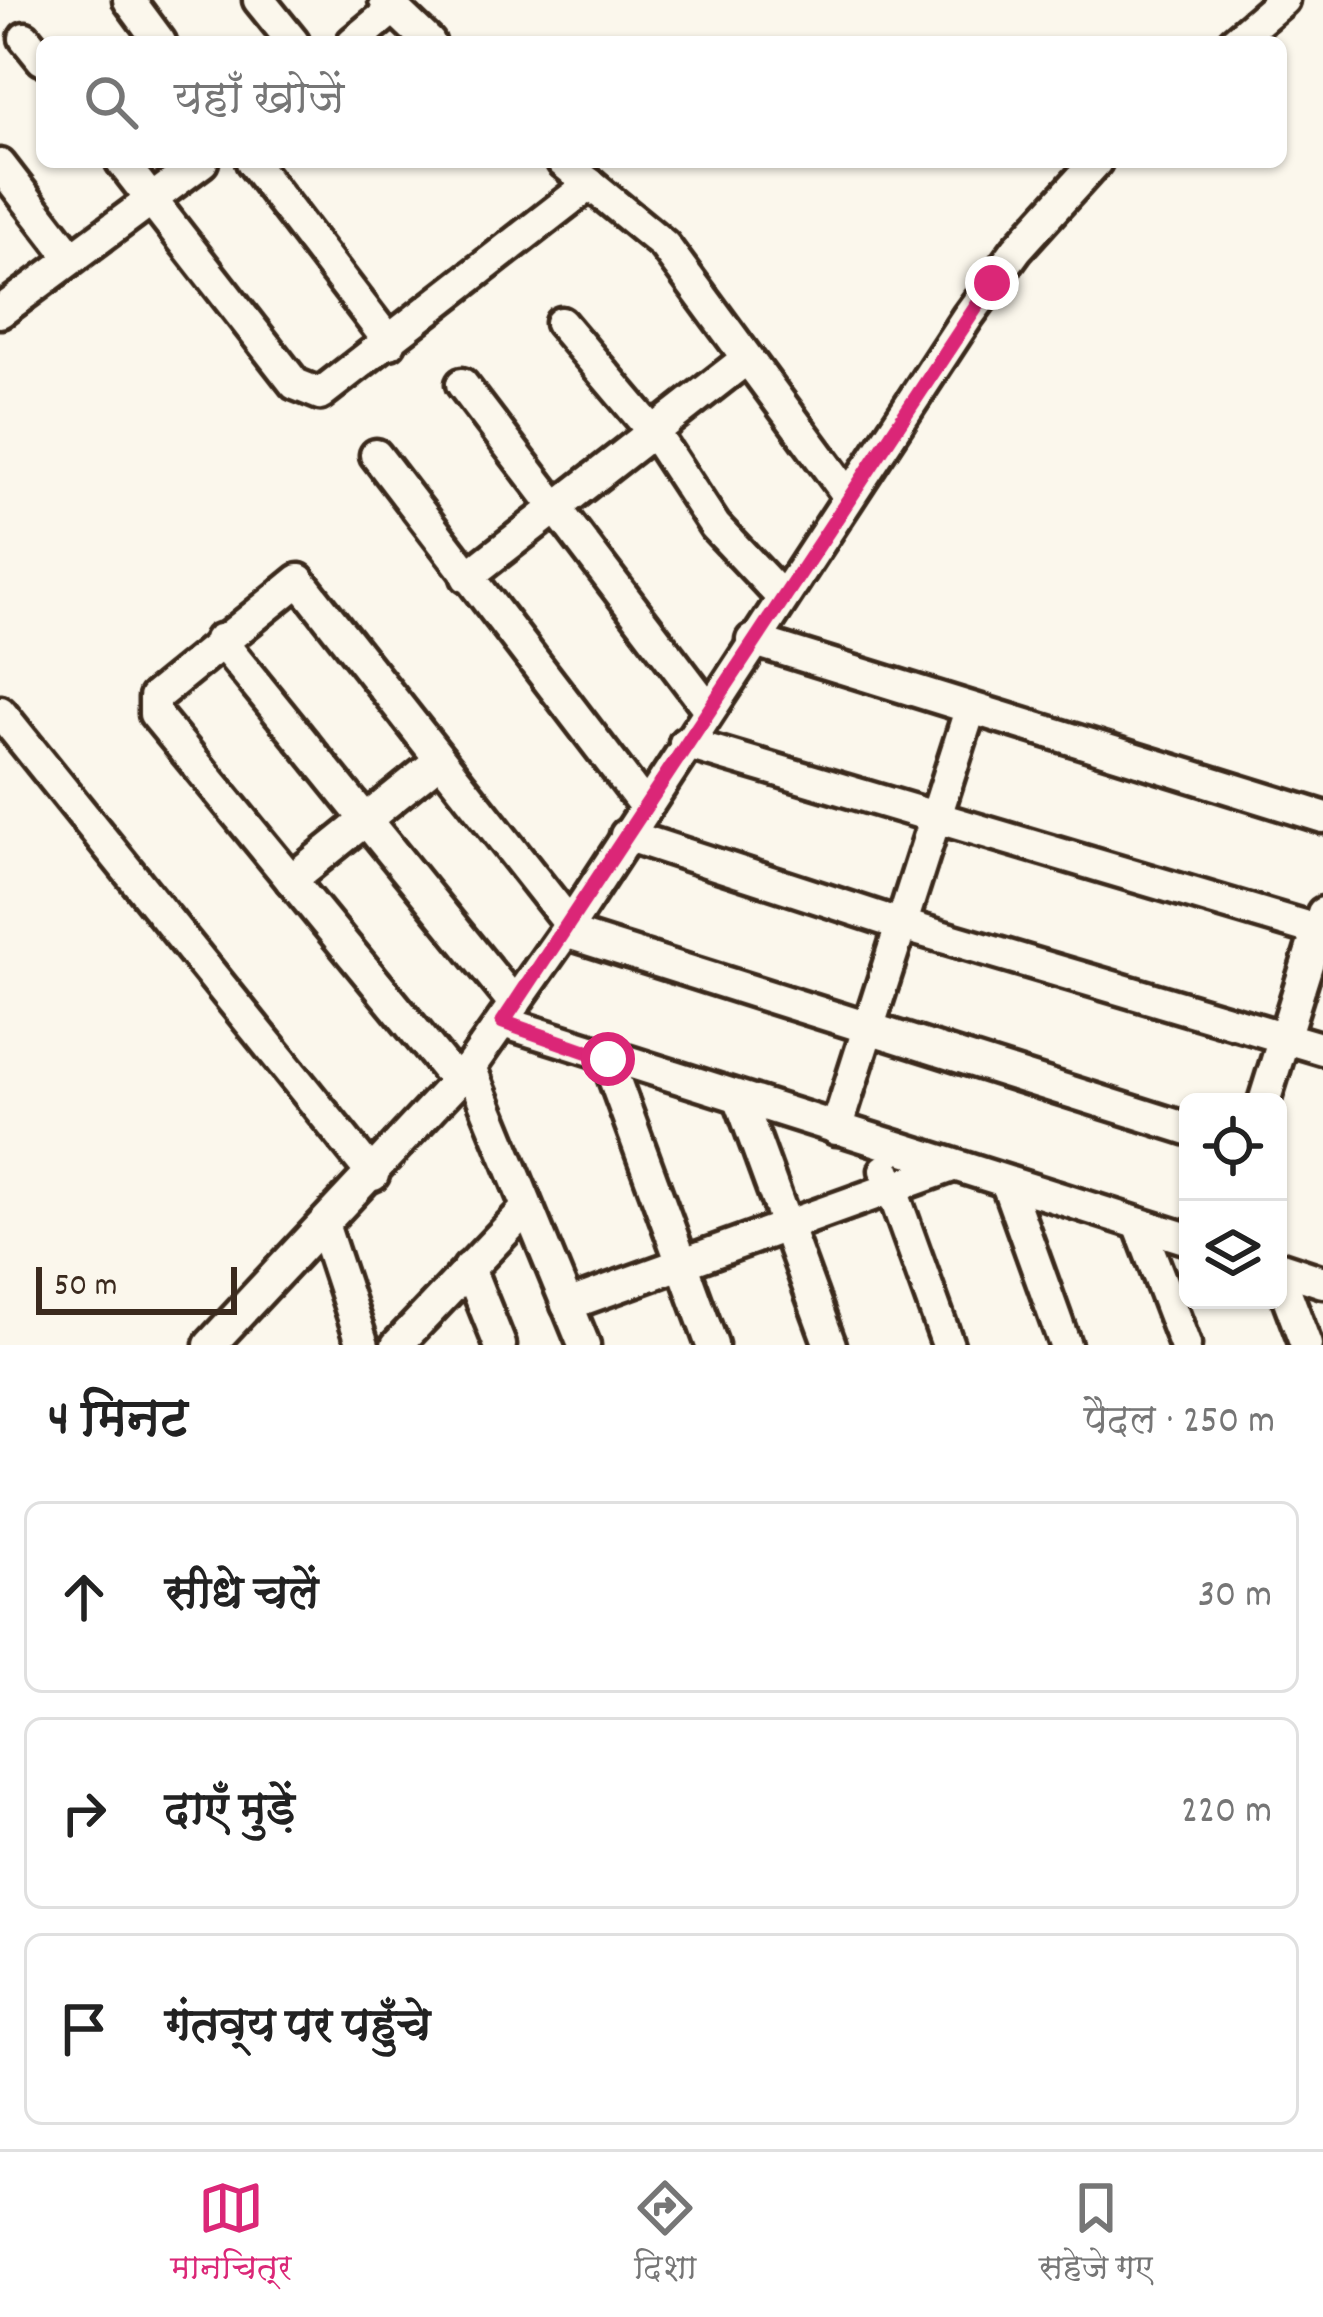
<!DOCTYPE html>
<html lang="hi">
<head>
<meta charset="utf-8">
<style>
	body { margin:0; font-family:Dekko,"Playpen Sans Deva",sans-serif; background:#f2f2f2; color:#222 }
	.controls { position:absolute; right:36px; bottom:36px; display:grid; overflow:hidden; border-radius:18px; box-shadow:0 3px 9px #0004 }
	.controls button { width:108px; height:108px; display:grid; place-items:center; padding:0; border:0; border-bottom:3px solid #e0e0e0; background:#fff; color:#222; font:60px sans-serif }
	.scale { position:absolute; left:36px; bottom:30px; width:201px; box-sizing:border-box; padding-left:12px; border:6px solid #3b2a1e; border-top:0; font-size:33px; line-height:42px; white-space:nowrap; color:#3b2a1e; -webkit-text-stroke:9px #fbf7ec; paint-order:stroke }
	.stop { position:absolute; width:36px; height:36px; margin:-27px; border:9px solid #db2777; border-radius:50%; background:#fff }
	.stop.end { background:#db2777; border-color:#fff; box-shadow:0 3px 12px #0008 }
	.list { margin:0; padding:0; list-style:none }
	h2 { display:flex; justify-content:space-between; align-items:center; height:156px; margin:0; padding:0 48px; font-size:51px }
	h2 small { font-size:39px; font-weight:400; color:#767676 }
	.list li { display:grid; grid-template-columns:78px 1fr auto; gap:36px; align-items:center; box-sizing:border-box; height:192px; margin:0 24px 24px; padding:0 24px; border:3px solid #e0e0e0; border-radius:18px }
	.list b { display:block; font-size:45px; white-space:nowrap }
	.list em { font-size:39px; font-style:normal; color:#767676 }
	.icon { flex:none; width:66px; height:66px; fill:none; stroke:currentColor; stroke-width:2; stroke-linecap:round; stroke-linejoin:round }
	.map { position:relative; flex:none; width:1323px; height:1345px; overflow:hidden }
	.search { position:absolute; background:#fff; box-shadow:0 3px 9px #0004; left:36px; right:36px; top:36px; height:132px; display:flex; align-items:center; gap:30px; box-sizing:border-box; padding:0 42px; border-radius:18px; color:#767676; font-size:45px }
	.sheet { height:804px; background:#fff }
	nav { display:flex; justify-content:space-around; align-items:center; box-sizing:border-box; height:168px; border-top:3px solid #e0e0e0; background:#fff; font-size:33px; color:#767676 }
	nav a { display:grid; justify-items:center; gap:6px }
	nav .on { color:#db2777 }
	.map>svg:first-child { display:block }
</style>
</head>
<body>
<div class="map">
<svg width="1323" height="1345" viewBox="0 0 1323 1345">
	<rect width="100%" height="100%" fill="#fbf7ec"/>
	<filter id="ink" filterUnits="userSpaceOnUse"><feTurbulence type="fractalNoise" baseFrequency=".00833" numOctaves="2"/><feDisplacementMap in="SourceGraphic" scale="24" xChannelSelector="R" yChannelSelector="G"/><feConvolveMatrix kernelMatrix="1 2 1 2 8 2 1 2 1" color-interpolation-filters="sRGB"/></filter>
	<g filter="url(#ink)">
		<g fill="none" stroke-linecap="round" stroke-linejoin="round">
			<defs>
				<g id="street">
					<polyline points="129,0 160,42"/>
					<polyline points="259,0 293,42"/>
					<polyline points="385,0 429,42"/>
					<polyline points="25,38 42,59"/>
					<polyline points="353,42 394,8"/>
					<polyline points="1234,42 1283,0"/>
					<polyline points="122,162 295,384 320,394 590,184"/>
					<polyline points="252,162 390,343"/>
					<polyline points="563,162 664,245 848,495"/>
					<polyline points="0,165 71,257"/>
					<polyline points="0,312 202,162"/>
					<polyline points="561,323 654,433 715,526 781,596"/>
					<polyline points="462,384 708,708"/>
					<polyline points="376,455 644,805"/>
					<polyline points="467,577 745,360"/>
					<polyline points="220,640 515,1004"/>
					<polyline points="752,640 1323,817"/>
					<polyline points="0,712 373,1175"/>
					<polyline points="685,743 1323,932"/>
					<polyline points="626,835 899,924 1323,1049"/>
					<polyline points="291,880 440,760"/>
					<polyline points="565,932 1188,1129"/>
					<polyline points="503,1022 1188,1239"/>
					<polyline points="607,1059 712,1345"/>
					<polyline points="470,1067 584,1345"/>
					<polyline points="457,1082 155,714 155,697 299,580 569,923"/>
					<polyline points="740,1099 830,1345"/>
					<polyline points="1264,1102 1323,913"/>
					<polyline points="836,1129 970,710"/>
					<polyline points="885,1170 948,1345"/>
					<polyline points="1007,1184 1065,1345"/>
					<polyline points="1139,1224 1185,1345"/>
					<polyline points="324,1227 363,1345"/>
					<polyline points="1278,1267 1323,1282"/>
					<polyline points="469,1268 500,1345"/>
					<polyline points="1278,1271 1306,1345"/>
					<polyline points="567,1305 950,1167"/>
					<polyline points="210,1345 470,1067 565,932 968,316 1017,249 1096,162"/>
					<polyline points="397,1345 526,1209"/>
				</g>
			</defs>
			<use href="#street" stroke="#3b2a1e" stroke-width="39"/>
			<use href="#street" stroke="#fbf7ec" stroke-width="30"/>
		</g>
	</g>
	<g fill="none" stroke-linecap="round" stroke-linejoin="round" filter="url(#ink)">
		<polyline stroke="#db2777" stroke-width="15" points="608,1059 503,1022 992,283"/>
	</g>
</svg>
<div class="controls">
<button><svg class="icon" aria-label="locate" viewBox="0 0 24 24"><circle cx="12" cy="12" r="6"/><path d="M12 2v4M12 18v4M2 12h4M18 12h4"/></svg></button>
<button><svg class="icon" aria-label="layers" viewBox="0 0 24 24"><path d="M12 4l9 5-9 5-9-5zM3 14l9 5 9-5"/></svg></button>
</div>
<div class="scale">50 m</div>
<div class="stop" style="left:608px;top:1059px"></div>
<div class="stop end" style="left:992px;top:283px"></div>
<div class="search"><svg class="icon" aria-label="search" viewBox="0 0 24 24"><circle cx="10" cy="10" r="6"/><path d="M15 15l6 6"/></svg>यहाँ खोजें</div>
</div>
<section class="sheet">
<h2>4 मिनट<small>पैदल · 250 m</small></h2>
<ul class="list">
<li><svg class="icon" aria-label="ahead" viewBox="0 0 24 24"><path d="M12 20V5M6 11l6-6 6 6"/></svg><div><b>सीधे चलें</b></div><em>30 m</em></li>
<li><svg class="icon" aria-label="right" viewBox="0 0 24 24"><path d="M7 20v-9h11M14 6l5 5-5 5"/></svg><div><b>दाएँ मुड़ें</b></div><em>220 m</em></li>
<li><svg class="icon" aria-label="arrive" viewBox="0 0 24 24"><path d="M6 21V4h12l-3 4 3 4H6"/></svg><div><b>गंतव्य पर पहुँचे</b></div></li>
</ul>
</section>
<nav>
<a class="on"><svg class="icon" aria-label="map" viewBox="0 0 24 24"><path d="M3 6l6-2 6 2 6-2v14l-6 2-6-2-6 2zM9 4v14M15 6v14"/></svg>मानचित्र</a>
<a><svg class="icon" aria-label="directions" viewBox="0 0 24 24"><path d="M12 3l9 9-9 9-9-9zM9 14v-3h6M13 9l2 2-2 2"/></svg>दिशा</a>
<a><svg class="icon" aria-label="saved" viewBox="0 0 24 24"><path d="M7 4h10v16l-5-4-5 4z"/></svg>सहेजे गए</a>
</nav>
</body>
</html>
